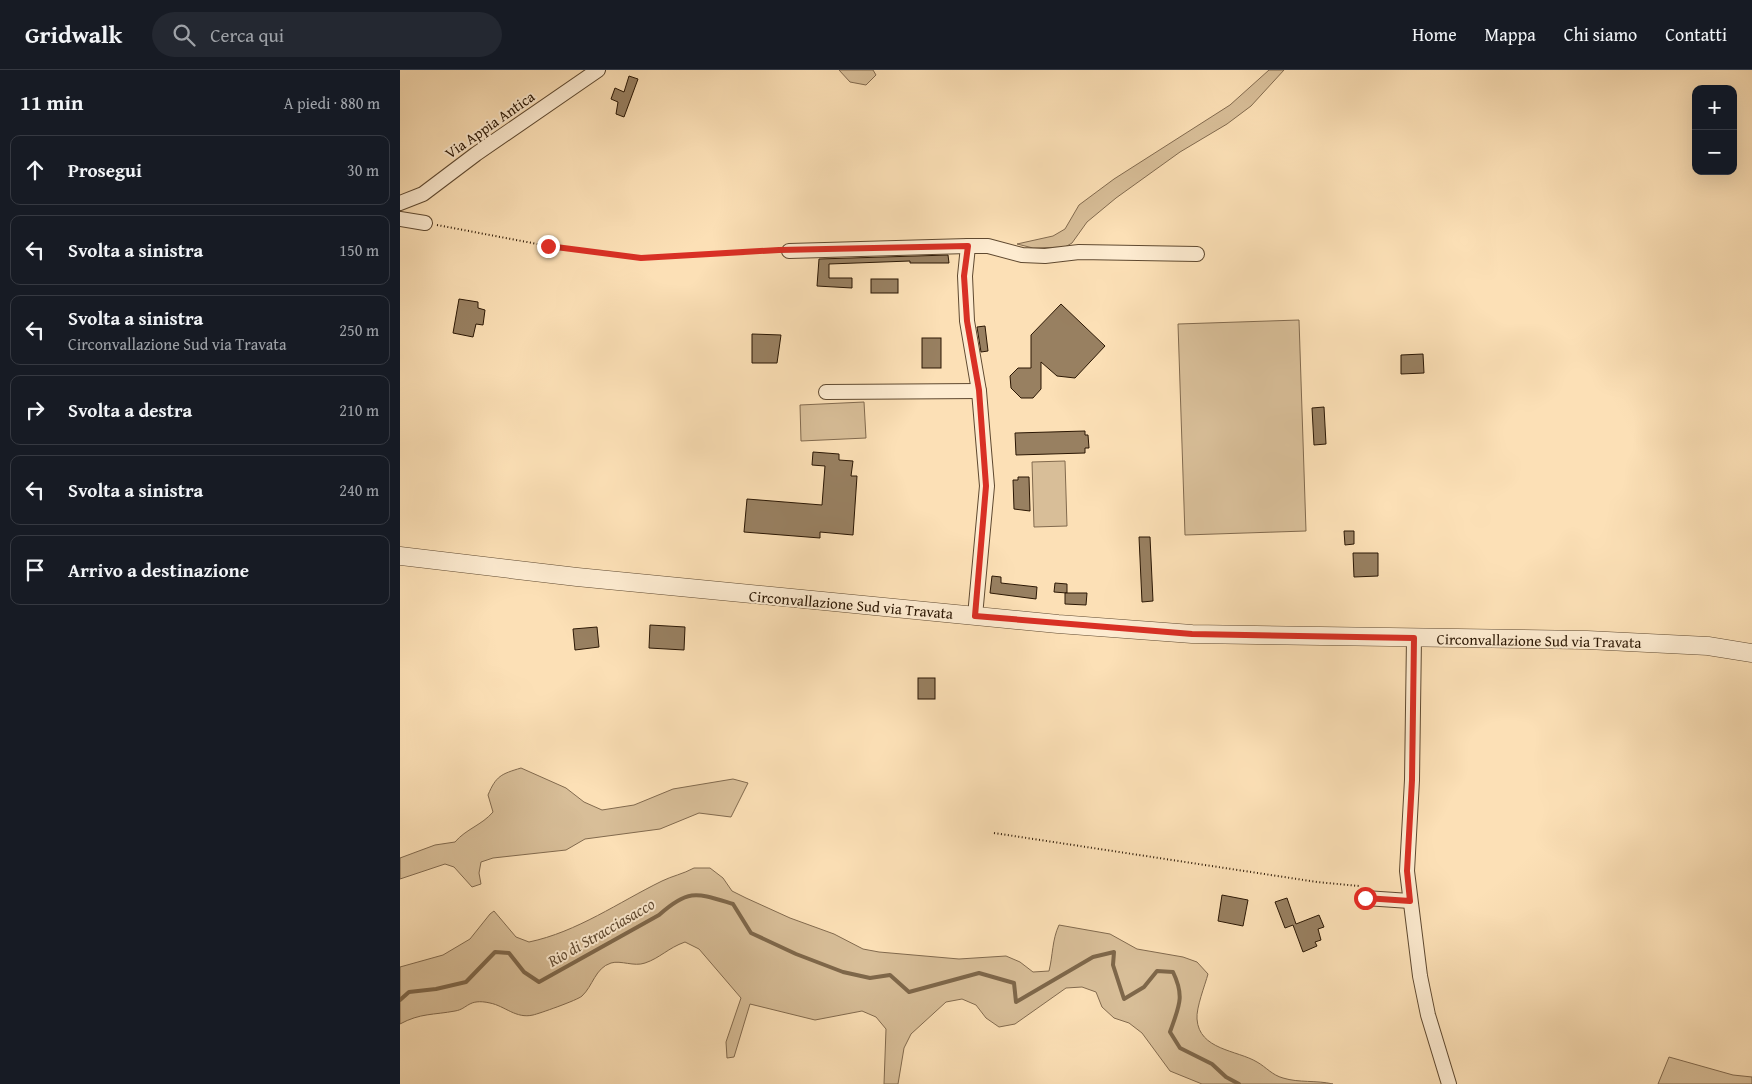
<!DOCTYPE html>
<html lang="it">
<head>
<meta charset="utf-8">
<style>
	body { margin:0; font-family:"Gentium Book Plus",serif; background:#242831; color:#f1f3f6 }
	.controls { position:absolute; right:15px; top:15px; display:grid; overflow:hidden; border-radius:10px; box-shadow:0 5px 20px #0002 }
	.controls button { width:45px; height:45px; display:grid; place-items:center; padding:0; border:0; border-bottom:1px solid #363941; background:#171b24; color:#f1f3f6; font:25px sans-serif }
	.stop { position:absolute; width:15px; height:15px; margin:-11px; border:4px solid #d93025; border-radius:50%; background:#fff }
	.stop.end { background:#d93025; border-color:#fff; box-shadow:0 1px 5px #0008 }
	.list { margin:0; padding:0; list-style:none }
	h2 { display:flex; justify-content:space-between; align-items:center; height:65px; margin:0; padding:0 20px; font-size:21px }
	h2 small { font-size:16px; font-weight:400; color:#9ea1a6 }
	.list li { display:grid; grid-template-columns:32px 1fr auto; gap:15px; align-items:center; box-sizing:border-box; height:70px; margin:0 10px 10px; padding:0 10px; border:1px solid #363941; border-radius:10px }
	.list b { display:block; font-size:19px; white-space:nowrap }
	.list p { margin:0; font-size:16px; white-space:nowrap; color:#9ea1a6 }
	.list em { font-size:16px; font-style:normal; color:#9ea1a6 }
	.icon { flex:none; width:28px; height:28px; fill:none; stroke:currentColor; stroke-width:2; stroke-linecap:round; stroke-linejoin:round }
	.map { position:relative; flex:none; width:1352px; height:1014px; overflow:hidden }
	header { display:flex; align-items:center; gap:30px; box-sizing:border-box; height:70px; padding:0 25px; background:#171b24; border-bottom:1px solid #363941 }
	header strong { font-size:24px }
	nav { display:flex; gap:28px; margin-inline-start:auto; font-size:18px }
	.search { width:350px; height:45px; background:#242831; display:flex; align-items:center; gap:12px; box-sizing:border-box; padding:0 18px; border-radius:28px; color:#9ea1a6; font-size:19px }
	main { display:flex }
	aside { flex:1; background:#171b24 }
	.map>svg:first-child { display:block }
</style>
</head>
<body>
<header>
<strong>Gridwalk</strong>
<div class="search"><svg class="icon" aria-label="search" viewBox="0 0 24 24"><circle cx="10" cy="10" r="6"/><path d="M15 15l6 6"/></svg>Cerca qui</div>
<nav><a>Home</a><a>Mappa</a><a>Chi siamo</a><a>Contatti</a></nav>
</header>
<main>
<aside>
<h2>11 min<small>A piedi · 880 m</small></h2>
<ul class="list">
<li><svg class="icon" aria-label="ahead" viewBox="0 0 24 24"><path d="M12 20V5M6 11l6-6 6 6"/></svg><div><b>Prosegui</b></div><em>30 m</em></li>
<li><svg class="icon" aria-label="left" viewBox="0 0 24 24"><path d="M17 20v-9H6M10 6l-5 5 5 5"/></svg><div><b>Svolta a sinistra</b></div><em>150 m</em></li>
<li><svg class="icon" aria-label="left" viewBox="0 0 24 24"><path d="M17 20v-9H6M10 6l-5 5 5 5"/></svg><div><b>Svolta a sinistra</b><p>Circonvallazione Sud via Travata</p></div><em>250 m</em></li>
<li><svg class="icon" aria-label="right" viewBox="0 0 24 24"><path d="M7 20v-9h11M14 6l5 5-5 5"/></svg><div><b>Svolta a destra</b></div><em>210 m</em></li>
<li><svg class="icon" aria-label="left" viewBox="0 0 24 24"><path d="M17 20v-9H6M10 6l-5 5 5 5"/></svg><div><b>Svolta a sinistra</b></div><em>240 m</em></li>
<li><svg class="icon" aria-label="arrive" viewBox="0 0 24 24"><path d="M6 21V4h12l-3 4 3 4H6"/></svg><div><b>Arrivo a destinazione</b></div></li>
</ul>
</aside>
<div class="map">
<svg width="1352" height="1014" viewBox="0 0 1352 1014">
	<rect width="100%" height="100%" fill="#fce0b6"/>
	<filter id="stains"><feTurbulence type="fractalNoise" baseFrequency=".004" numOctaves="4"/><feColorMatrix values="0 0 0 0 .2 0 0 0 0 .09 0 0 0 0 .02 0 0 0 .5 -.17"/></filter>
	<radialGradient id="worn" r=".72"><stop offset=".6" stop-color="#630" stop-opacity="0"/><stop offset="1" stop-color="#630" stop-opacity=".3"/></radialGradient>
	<g fill="#d8be98" stroke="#826a4e">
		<polygon points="439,0 473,0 476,5 466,15 450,12"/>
		<polygon points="869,0 884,0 851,36 827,54 780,82 716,128 687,152 672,173 665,177 633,178 617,174 653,166 665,159 679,135 714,109 830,35"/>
		<polygon points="899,250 906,461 785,465 778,254"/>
		<polygon points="464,332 466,368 401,371 400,335"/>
		<polygon points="665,391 667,456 634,457 632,392"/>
		<path d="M121,698L166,718L184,732L202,740L234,735L273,719L333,709L348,713L331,747L299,743L260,759L185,769L166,780L93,788L81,792L79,803L81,814L72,817L54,797L45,794L0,809V788L35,775L55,772C66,759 82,755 93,742L88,725C96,706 101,704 121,698Z"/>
		<path d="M294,798H310L323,808L332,821L346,828L390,848L434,864L463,879L479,882L559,889L606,886L620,892L633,902L649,901C653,885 652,870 659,855L710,864L737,879L783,887L797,892L808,904C805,915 796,938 797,949C799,980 837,980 857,992C866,997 872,1005 883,1008C899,1013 916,1010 933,1014H802L770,1001L742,963L729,953L714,948L702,937L696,922L682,917L666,918L615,954L599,957L586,948L576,935L562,929L546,932L511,964L504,978L498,1014H484L486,959L476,947L462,941L415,950L350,934L334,987L327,988L326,972L341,928L299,879L285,872C268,878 260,888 245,893C234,897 221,890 211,893C195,898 193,916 182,926C178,930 138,944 133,945C116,949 105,936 90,933C68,928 68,939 55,941C34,945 20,943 0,954V897L43,885L70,869L90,844L94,841L116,867L129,872C177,862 219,832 262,811C272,806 283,804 294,798Z"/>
		<polygon points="1269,987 1333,1005 1352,1007 1352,1014 1258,1014"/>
	</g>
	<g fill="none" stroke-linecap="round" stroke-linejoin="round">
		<path stroke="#7e674a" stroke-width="4" d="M0,930L9,922L36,919L66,912L95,882L109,883L124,902L139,912L259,845C289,818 297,823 333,834L351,863L396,884L443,902L470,908L490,905L509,922L579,903L614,913L616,932L693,887L714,882L713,895L724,929L744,917L757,901L773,902C785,927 779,936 770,962L780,978L812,994L826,1007L839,1014"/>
	</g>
	<g fill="#988061" stroke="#2b1704">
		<polygon points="229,6 238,9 224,47 216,44 218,32 211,29 215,18 224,22"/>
		<polygon points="548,185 549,193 510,193 510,191 429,194 429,208 452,208 452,218 417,216 419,189"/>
		<rect x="471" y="209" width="27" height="14"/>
		<polygon points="59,229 78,232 78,238 85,240 83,255 76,254 73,267 53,263"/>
		<polygon points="661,234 705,276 675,308 657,306 641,292 641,319 633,328 621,328 611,318 610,306 618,298 631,298 631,265"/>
		<polygon points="585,256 588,281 581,282 577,257"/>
		<polygon points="352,264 381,265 377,293 352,293"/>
		<rect x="522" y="268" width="19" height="30"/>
		<polygon points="1023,284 1024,303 1001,304 1001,285"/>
		<polygon points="924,337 926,374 914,375 912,338"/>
		<polygon points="685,361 685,365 688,365 689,378 685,378 685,383 616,385 615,363"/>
		<polygon points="413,382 439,384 439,390 453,391 451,406 457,406 453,465 420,462 420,468 344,462 347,429 422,435 425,396 412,395"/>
		<polygon points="618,407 629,407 630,441 614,439 613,410 618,410"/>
		<polygon points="944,461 954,461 954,474 945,475"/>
		<polygon points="739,467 750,467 753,531 742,532"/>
		<polygon points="953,483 978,483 978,506 954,507"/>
		<polygon points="592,506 601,507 601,513 637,517 636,529 590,523"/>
		<polygon points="655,513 667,514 667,523 654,522"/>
		<polygon points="665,523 687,523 686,535 665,534"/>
		<polygon points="250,555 285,557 284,580 249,578"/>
		<polygon points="197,557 199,577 175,580 173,559"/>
		<rect x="518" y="608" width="17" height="21"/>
		<polygon points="822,825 848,830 843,856 818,851"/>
		<polygon points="887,828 896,854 919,845 924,857 918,859 921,870 915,872 917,876 903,882 893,855 885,858 875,832"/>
	</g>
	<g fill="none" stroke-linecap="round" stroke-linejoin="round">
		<defs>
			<g id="minor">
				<polyline points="0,133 23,124 76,84 198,0"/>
				<polyline points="0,149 25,153"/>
				<polyline points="389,181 568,176"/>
				<polyline points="426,322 579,321"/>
				<polyline points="575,546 587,416 579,321 567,251 565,206 568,176 588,176 622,185 645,186 679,182 797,184"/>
				<polyline points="1014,568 1012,710 1007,801 1020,906 1028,945 1049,1014"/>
				<polyline points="965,828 1010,831"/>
			</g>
			<polyline id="tertiary" points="0,486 177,507 658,554 792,564 1187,570 1308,576 1352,583"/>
		</defs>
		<use href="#minor" stroke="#5f4930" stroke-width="16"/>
		<use href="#tertiary" stroke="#5f4930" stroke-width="19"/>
		<g stroke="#2b1704" stroke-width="2" stroke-dasharray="1 2.5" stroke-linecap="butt">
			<polyline points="37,155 148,176 241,188 377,180"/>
			<polyline points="594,763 917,812 959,816"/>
		</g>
		<use href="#minor" stroke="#fdebd0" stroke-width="14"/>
		<use href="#tertiary" stroke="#fdebd0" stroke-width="18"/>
	</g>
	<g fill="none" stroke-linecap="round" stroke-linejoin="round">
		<polyline stroke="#d93025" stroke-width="6" points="148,176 241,188 379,180 568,176 564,206 567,251 579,320 586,416 575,546 792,564 1014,568 1012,710 1007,801 1010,831 965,828"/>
	</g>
	<g text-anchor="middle" stroke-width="4" stroke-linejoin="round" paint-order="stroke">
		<g font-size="15" fill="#2b1704" stroke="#fdebd0">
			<text transform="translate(90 55) rotate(-35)" y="5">Via Appia Antica</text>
			<text transform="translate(451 535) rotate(5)" y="5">Circonvallazione Sud via Travata</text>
			<text transform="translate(1139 571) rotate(1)" y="5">Circonvallazione Sud via Travata</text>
		</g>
		<g font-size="16" font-style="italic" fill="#624c33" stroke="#fdebd0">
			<text transform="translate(201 862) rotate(-30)" y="6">Rio di Stracciasacco</text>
		</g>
	</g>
	<rect width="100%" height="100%" filter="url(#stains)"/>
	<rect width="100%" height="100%" fill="url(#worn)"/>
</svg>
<div class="controls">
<button>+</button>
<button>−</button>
</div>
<div class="stop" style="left:965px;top:828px"></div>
<div class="stop end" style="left:148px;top:176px"></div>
</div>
</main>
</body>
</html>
